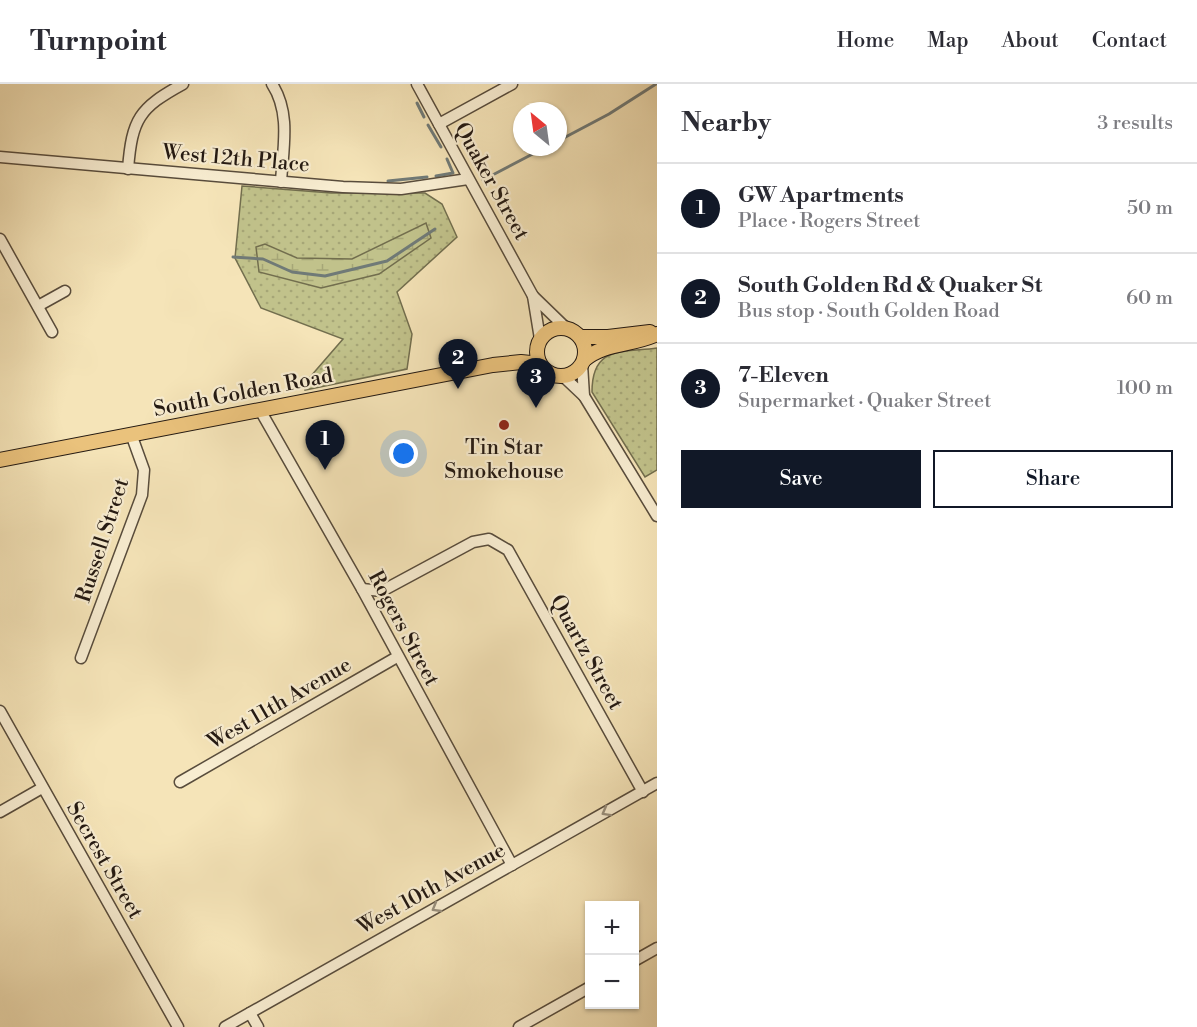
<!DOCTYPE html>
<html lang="en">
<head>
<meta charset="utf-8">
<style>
	body { margin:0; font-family:"Libre Bodoni",serif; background:#f7f7f7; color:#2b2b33 }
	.controls { position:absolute; right:18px; bottom:18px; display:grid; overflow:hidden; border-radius:0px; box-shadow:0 2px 4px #0004 }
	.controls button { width:54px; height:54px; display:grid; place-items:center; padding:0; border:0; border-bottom:2px solid #e1e1e2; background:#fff; color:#2b2b33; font:30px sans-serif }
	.compass { position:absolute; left:513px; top:18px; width:54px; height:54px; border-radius:50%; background:#fff; box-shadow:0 2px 4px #0004; rotate:331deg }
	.you { position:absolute; left:404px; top:370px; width:21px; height:21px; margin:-15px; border:4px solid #fff; border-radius:50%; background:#1a73e8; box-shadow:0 0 0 9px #1a73e833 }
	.badge { display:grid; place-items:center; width:39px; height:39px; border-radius:50%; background:#111827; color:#fff; font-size:20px; font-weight:700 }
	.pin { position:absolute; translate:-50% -50px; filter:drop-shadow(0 2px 3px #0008) }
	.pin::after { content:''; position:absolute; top:32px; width:21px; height:18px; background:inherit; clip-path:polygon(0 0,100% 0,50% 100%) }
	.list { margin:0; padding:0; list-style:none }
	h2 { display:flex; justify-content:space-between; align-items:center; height:78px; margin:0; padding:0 24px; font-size:26px }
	h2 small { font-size:20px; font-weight:400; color:#7c7c81 }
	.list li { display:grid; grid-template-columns:39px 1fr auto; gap:18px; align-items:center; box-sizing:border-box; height:90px; padding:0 24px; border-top:2px solid #e1e1e2 }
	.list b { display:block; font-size:22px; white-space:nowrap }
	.list p { margin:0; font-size:20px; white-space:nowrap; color:#7c7c81 }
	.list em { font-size:20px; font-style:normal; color:#7c7c81 }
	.actions { display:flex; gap:12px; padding:18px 24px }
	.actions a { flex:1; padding:14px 0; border:2px solid #111827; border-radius:0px; text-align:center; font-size:21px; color:#111827 }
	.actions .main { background:#111827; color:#fff }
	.map { position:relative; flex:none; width:657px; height:943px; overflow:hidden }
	header { display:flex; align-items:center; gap:36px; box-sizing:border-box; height:84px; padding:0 30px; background:#fff; border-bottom:2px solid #e1e1e2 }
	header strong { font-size:28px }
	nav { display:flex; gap:33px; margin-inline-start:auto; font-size:21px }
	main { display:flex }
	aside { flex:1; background:#fff }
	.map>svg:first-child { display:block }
</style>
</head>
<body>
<header>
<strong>Turnpoint</strong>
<nav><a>Home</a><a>Map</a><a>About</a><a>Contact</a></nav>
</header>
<main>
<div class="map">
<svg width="657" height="943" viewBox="0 0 657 943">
	<defs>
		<pattern id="grass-dots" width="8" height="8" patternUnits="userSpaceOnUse" patternTransform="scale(1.5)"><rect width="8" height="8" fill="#c1c28b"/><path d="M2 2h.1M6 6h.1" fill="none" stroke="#a6a677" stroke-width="1.8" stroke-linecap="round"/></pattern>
		<pattern id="wetland-marsh" width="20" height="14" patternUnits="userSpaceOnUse" patternTransform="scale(1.5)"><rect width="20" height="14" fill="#c1c28b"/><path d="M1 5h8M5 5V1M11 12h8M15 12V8" fill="none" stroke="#a6a677"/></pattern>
	</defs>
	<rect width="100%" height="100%" fill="#f5e4b8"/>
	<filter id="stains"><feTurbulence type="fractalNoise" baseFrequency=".00333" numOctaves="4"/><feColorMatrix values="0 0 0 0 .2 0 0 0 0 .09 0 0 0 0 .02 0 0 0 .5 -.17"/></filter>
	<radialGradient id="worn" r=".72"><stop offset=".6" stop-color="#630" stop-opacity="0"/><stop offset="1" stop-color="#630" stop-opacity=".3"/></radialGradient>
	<g fill="url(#grass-dots)" stroke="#726e4e" stroke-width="1.5">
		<polygon points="242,102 331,109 425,109 442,120 457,153 397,208 412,250 407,285 305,306 304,300 343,255 261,224 235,174"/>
		<path d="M657,264V386L645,393L592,308C592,262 621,269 657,264Z"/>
	</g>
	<polygon fill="url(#wetland-marsh)" stroke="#726e4e" stroke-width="1.5" points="426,139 431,154 379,190 321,204 259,188 256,163 265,160 297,174 352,175"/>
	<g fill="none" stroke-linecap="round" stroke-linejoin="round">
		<g stroke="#707a77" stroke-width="3">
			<polyline points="417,19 424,33"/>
			<polyline points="428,41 441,63"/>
			<polyline points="558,57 609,30 656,0"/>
			<polyline points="436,92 453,89 447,75"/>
			<polyline points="483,96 546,63"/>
			<polyline points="388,97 427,93"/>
			<polyline points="233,173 263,175 292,188 325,192 387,177 435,145"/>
		</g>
		<defs>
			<g id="minor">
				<path d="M272,0C291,29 283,64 281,98"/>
				<polyline points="417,0 533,212"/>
				<polyline points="439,40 512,0"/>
				<polyline points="0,73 343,103 401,105 468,95"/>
				<path d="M128,85C132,35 139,24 183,0"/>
				<polyline points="0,155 52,248"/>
				<polyline points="38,222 65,207"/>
				<polyline points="540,255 533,212 565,243"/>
				<polyline points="559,292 566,295 584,312 582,280"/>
				<polyline points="584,312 657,432"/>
				<polyline points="260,326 362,505 512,781"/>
				<polyline points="362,505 382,507 473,458 489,455 508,466 643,708"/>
				<polyline points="81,574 142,411 144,386 131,350"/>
				<polyline points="0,627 178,943"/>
				<polyline points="180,698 397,573"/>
				<polyline points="0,728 42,704"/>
				<polyline points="634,877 657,864"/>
				<polyline points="250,929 258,943"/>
				<polyline points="225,943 657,699"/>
				<polyline points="519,943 590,903"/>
			</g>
			<g id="major">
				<circle cx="561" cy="268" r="24"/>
				<polyline points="581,253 608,253 650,248"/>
				<path d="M584,276C605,258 632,262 657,250"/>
				<polyline points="0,376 493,281 521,278 540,280"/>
			</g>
		</defs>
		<use href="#minor" stroke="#584c3c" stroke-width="13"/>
		<use href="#major" stroke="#231912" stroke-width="16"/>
		<use href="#minor" stroke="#f8edd1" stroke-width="10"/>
		<use href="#major" stroke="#eac27c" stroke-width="14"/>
	</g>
	<defs><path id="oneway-chevron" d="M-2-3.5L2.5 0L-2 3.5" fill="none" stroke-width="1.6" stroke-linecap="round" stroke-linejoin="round" transform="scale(1.5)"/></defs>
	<g stroke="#988e7b">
		<use href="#oneway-chevron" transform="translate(606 728) rotate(151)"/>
		<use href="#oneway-chevron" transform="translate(436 824) rotate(150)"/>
	</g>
	<circle fill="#8f2418" stroke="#f8edd1" stroke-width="2" cx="504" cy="341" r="6"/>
	<g text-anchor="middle" stroke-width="4.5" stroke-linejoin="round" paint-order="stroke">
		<g font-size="21" fill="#231912" stroke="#f8edd1">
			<text transform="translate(236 74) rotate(5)" y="7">West 12th Place</text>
			<text transform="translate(492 97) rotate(61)" y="7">Quaker Street</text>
			<text transform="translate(243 308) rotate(-11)" y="7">South Golden Road</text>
			<text transform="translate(102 456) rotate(-72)" y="7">Russell Street</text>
			<text transform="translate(404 544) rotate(62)" y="7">Rogers Street</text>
			<text transform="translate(587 568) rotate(61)" y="7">Quartz Street</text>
			<text transform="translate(279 619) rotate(-30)" y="7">West 11th Avenue</text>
			<text transform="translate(105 776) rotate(60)" y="7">Secrest Street</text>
			<text transform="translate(431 804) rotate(-29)" y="7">West 10th Avenue</text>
		</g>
		<g font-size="21" fill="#231912" stroke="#f8edd1">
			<text x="504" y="370">Tin Star<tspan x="504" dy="24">Smokehouse</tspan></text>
		</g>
	</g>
	<rect width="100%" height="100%" filter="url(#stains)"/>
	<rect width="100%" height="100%" fill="url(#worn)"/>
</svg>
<div class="controls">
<button>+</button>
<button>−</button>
</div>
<svg class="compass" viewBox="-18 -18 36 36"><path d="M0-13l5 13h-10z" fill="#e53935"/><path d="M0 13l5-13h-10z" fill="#7c7c81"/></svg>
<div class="you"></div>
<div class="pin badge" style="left:325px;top:386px">1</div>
<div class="pin badge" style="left:458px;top:305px">2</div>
<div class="pin badge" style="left:536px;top:324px">3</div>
</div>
<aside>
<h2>Nearby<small>3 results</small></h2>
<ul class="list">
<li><span class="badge">1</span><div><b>GW Apartments</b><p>Place · Rogers Street</p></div><em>50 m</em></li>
<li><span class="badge">2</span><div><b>South Golden Rd &amp; Quaker St</b><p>Bus stop · South Golden Road</p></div><em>60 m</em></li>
<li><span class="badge">3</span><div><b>7-Eleven</b><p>Supermarket · Quaker Street</p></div><em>100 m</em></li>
</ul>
<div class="actions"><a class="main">Save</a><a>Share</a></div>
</aside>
</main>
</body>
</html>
